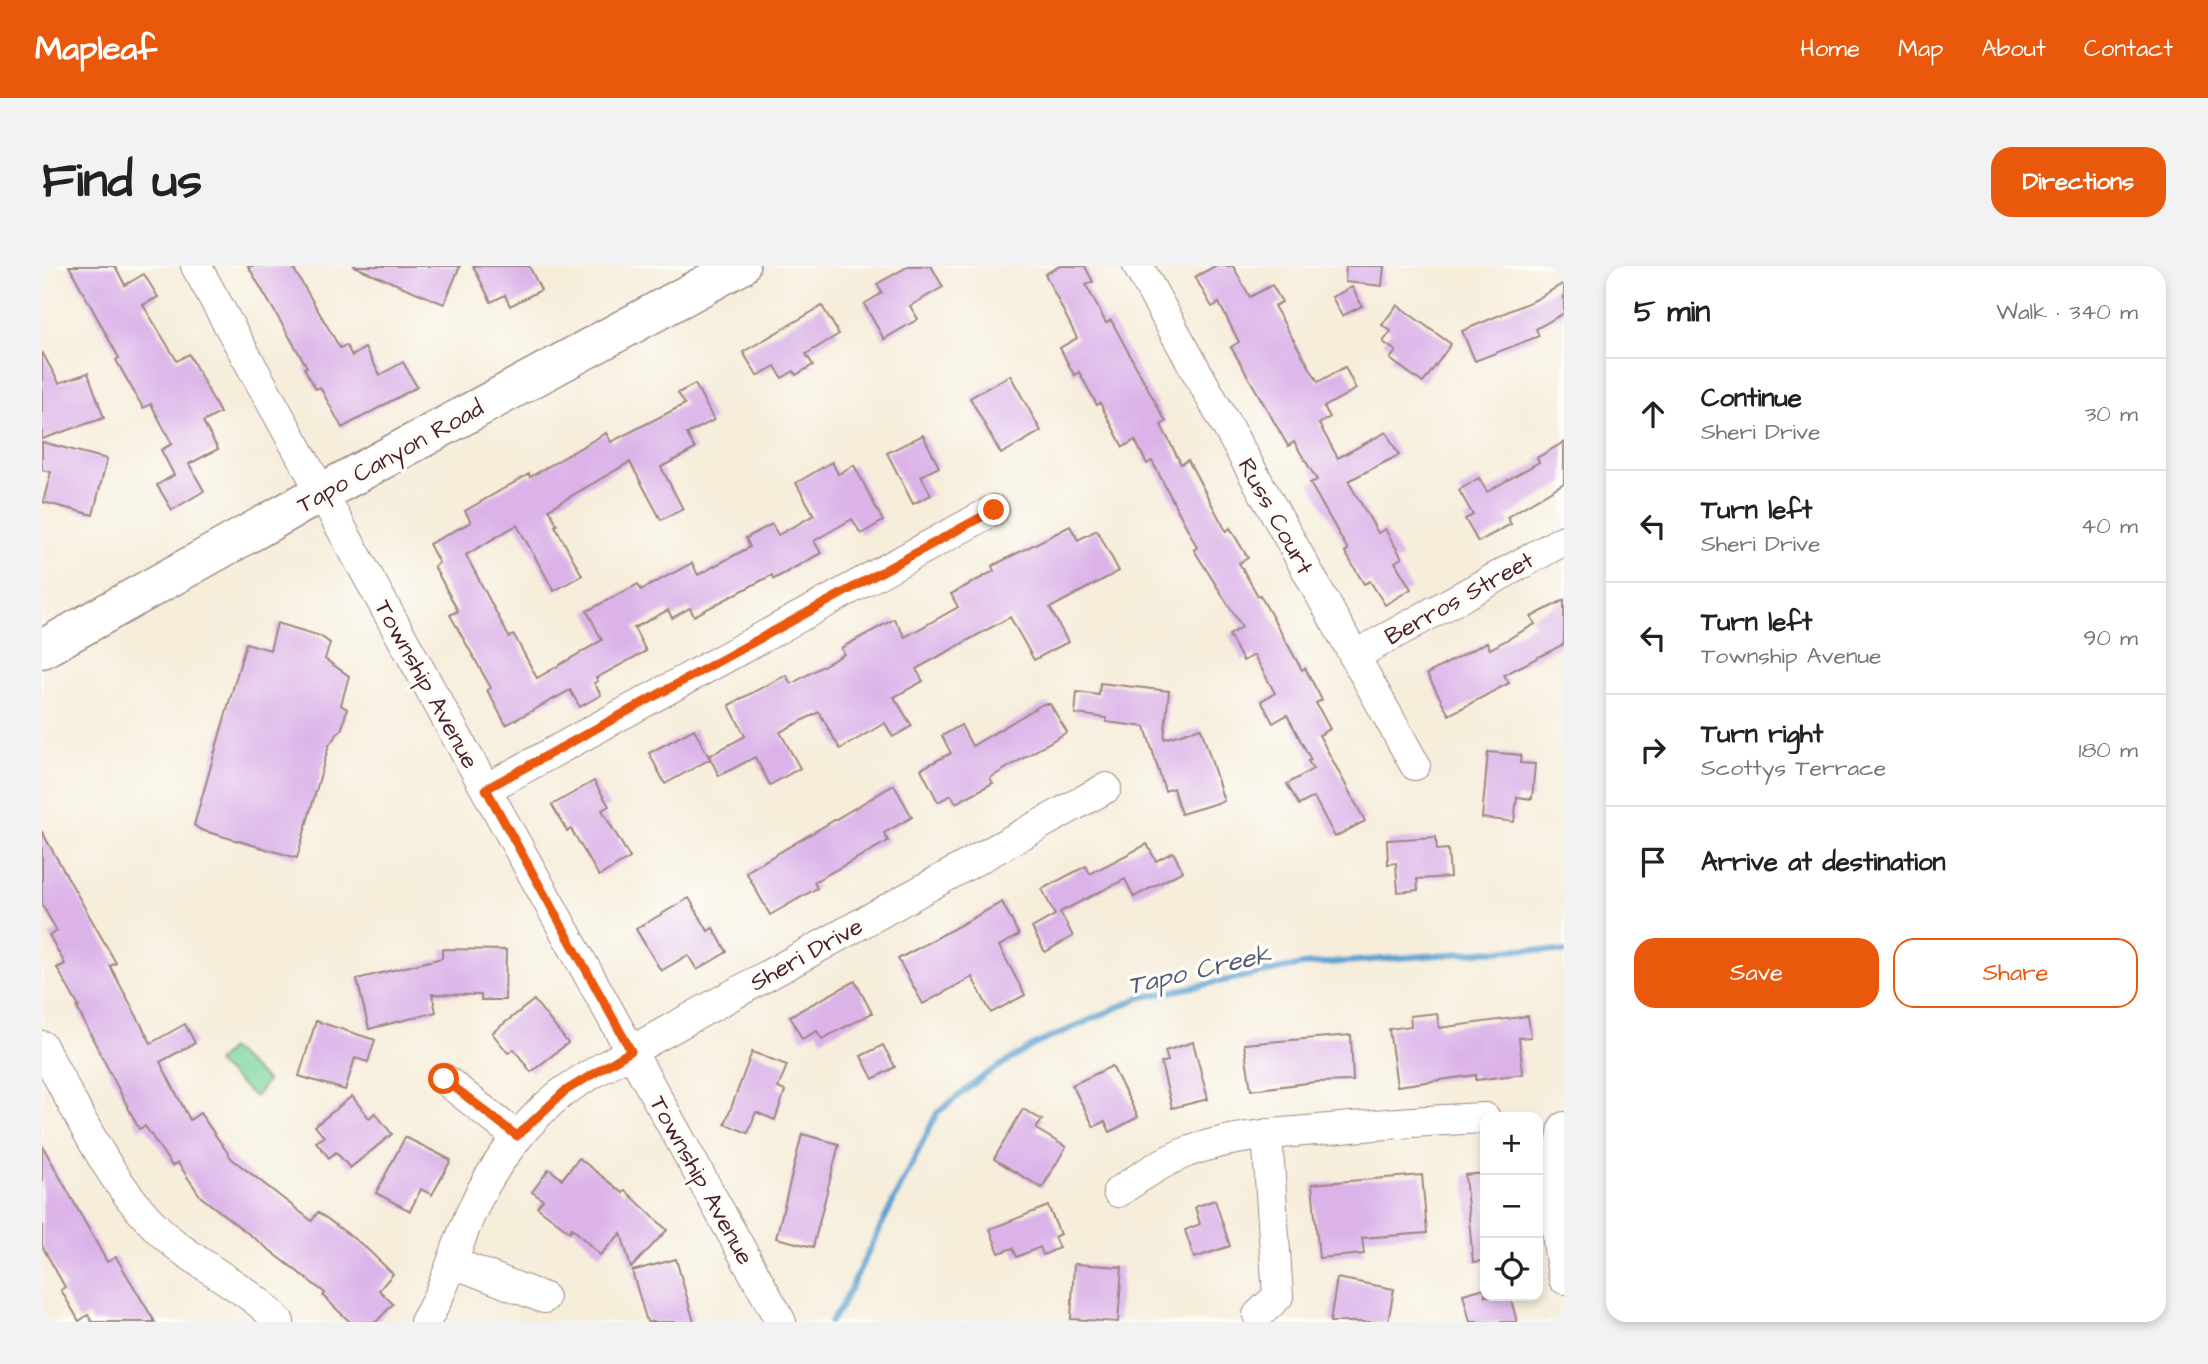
<!DOCTYPE html>
<html lang="en">
<head>
<meta charset="utf-8">
<style>
	body { margin:0; font-family:"Architects Daughter",sans-serif; background:#f2f2f2; color:#222 }
	.controls { position:absolute; right:21px; bottom:21px; display:grid; overflow:hidden; border-radius:14px; box-shadow:0 4px 10px #0003 }
	.controls button { width:63px; height:63px; display:grid; place-items:center; padding:0; border:0; border-bottom:2px solid #e0e0e0; background:#fff; color:#222; font:35px sans-serif }
	.stop { position:absolute; width:21px; height:21px; margin:-16px; border:5px solid #ea580c; border-radius:50%; background:#fff }
	.stop.end { background:#ea580c; border-color:#fff; box-shadow:0 2px 7px #0008 }
	.list { margin:0; padding:0; list-style:none }
	h2 { display:flex; justify-content:space-between; align-items:center; height:91px; margin:0; padding:0 28px; font-size:30px }
	h2 small { font-size:23px; font-weight:400; color:#767676 }
	.list li { display:grid; grid-template-columns:46px 1fr auto; gap:21px; align-items:center; box-sizing:border-box; height:112px; padding:0 28px; border-top:2px solid #e0e0e0 }
	.list b { display:block; font-size:26px; white-space:nowrap }
	.list p { margin:0; font-size:23px; white-space:nowrap; color:#767676 }
	.list em { font-size:23px; font-style:normal; color:#767676 }
	.actions { display:flex; gap:14px; padding:21px 28px }
	.actions a { flex:1; padding:16px 0; border:2px solid #ea580c; border-radius:21px; text-align:center; font-size:24px; color:#ea580c }
	.actions .main { background:#ea580c; color:#fff }
	.icon { flex:none; width:38px; height:38px; fill:none; stroke:currentColor; stroke-width:2; stroke-linecap:round; stroke-linejoin:round }
	.map { position:relative; flex:none; width:1522px; height:1056px; overflow:hidden; border-radius:21px }
	header { display:flex; align-items:center; gap:42px; box-sizing:border-box; height:98px; padding:0 35px; background:#ea580c; color:#fff }
	header strong { font-size:33px }
	nav { display:flex; gap:38px; margin-inline-start:auto; font-size:24px }
	.intro { display:flex; align-items:center; justify-content:space-between; box-sizing:border-box; height:168px; padding:0 42px }
	h1 { margin:0; font-size:49px }
	.button { padding:18px 32px; border-radius:21px; background:#ea580c; color:#fff; font-size:24px; font-weight:700 }
	main { display:flex; gap:42px; padding:0 42px }
	aside { flex:1; background:#fff; border-radius:21px; box-shadow:0 4px 10px #0003 }
	.map>svg:first-child { display:block }
</style>
</head>
<body>
<header>
<strong>Mapleaf</strong>
<nav><a>Home</a><a>Map</a><a>About</a><a>Contact</a></nav>
</header>
<div class="intro"><h1>Find us</h1><a class="button">Directions</a></div>
<main>
<div class="map">
<svg width="1522" height="1056" viewBox="0 0 1522 1056">
	<rect width="100%" height="100%" fill="#fdfcf7"/>
	<filter id="ink" filterUnits="userSpaceOnUse"><feTurbulence type="fractalNoise" baseFrequency=".0143" numOctaves="2"/><feDisplacementMap in="SourceGraphic" scale="14" xChannelSelector="R" yChannelSelector="G"/><feConvolveMatrix kernelMatrix="1 2 1 2 8 2 1 2 1" color-interpolation-filters="sRGB"/></filter>
	<filter id="wash" filterUnits="userSpaceOnUse"><feTurbulence type="fractalNoise" baseFrequency=".00686" numOctaves="4" result="noise"/><feDisplacementMap in="SourceGraphic" scale="28" xChannelSelector="R" yChannelSelector="G"/><feGaussianBlur stdDeviation="1.57" result="paint"/><feColorMatrix in="noise" values="0 0 0 0 0 0 0 0 0 0 0 0 0 0 0 0 0 1.4 0 .05"/><feComposite in="paint" operator="in"/></filter>
	<g filter="url(#wash)">
		<rect width="100%" height="100%" fill="#f6edda"/>
		<polygon fill="#7cd69c" stroke="#637a64" stroke-width="2" points="188,783 225,815 213,831 174,797"/>
		<g fill="none" stroke-linecap="round" stroke-linejoin="round">
			<polyline stroke="#5aa1d0" stroke-width="6" points="788,1056 798,1043 895,847 943,809 992,779 1097,732 1260,699 1479,683 1522,686"/>
		</g>
		<g id="blocks">
			<g fill="#dbb3e9">
				<polygon points="27,0 73,0 83,19 102,8 116,31 101,39 135,95 147,88 178,147 161,156 176,183 147,198 162,225 130,244 115,219 132,209 119,184 130,178 109,138 101,142 74,94 77,92"/>
				<polygon points="206,0 250,0 298,82 304,79 310,90 323,82 338,109 361,96 375,121 300,162 278,121 274,123 262,102 265,101"/>
				<polygon points="311,0 418,0 402,38"/>
				<polygon points="431,0 487,0 499,24 468,40 463,29 449,36"/>
				<polygon points="867,0 889,0 901,21 868,40 876,53 842,73 822,38 840,27 835,18"/>
				<polygon points="1018,0 1043,0 1051,16 1044,19 1064,57 1069,54 1111,132 1124,156 1119,159 1139,198 1146,194 1184,265 1188,262 1206,292 1197,297 1216,330 1218,329 1260,404 1263,402 1280,434 1274,437 1288,463 1277,469 1323,555 1293,571 1272,531 1257,539 1245,518 1271,503 1266,495 1269,494 1245,449 1231,457 1219,435 1233,427 1212,389 1201,395 1187,369 1200,361 1152,284 1155,281 1110,195 1105,198 1093,174 1081,181 1058,137 1055,139 1037,106 1032,109 1018,82 1035,72 1003,8"/>
				<polygon points="1173,0 1191,0 1208,31 1230,19 1240,36 1232,40 1276,116 1303,101 1314,123 1282,141 1288,151 1277,158 1296,192 1344,166 1357,189 1306,215 1336,267 1343,263 1360,292 1353,296 1369,323 1343,339 1328,315 1322,318 1303,286 1306,284 1268,217 1275,214 1252,176 1246,180 1189,81 1197,76 1177,37 1170,41 1153,11"/>
				<polygon points="1304,0 1342,0 1340,20 1303,16"/>
				<polygon points="1522,17 1522,47 1494,63 1497,70 1433,95 1420,65 1493,34"/>
				<polygon points="1310,21 1320,40 1300,50 1290,31"/>
				<polygon points="1355,39 1409,78 1381,117 1348,93 1354,85 1341,76 1349,65 1340,59"/>
				<polygon points="780,40 797,68 764,88 771,99 754,109 752,105 740,112 733,100 715,110 701,86"/>
				<polygon points="0,86 17,117 46,107 62,152 0,173"/>
				<polygon points="968,109 999,165 959,188 928,132"/>
				<polygon points="653,118 672,154 645,168 653,183 619,201 641,243 619,254 588,196 507,243 515,259 513,260 540,309 512,325 475,259 424,289 467,371 472,369 495,412 560,374 545,345 596,318 599,324 650,297 656,309 708,281 704,272 730,258 736,269 772,249 754,217 790,196 796,208 812,199 841,255 819,268 810,253 772,275 779,287 732,313 730,309 652,350 648,342 630,352 626,344 592,362 604,385 554,412 556,415 552,417 559,429 538,441 528,424 464,459 445,424 449,422 408,349 416,345 392,300 397,297 387,278 429,256 423,245 487,208 488,211 564,167 569,176 643,138 636,127"/>
				<polygon points="881,169 897,201 879,210 889,229 871,238 845,187"/>
				<polygon points="0,176 65,193 51,249 1,236 9,206 0,204"/>
				<polygon points="1522,176 1522,217 1465,251 1469,258 1436,276 1423,253 1431,249 1417,224 1437,212 1445,226 1497,196 1495,192"/>
				<polygon points="1028,260 1036,274 1055,264 1077,305 1008,342 1026,376 992,394 968,351 874,403 881,415 852,431 870,460 851,471 843,457 798,483 777,446 738,466 758,502 728,519 713,491 677,510 667,490 703,470 687,439 744,409 749,418 802,388 799,382 852,353 863,371 916,341 909,328 952,305 950,300"/>
				<polygon points="1522,334 1522,378 1462,409 1467,417 1407,449 1385,408 1445,376 1448,383 1493,358 1489,351"/>
				<polygon points="235,357 278,370 288,377 283,393 307,410 299,439 305,443 300,462 287,479 255,592 159,564 152,559 204,377 228,384"/>
				<polygon points="1058,417 1127,425 1122,473 1159,462 1182,535 1139,548 1131,522 1123,525 1103,461 1064,456 1065,452 1033,448 1035,426 1057,429"/>
				<polygon points="1001,438 1008,438 1025,466 948,512 951,517 914,537 909,529 896,536 879,503 909,487 900,470 919,459 930,480"/>
				<polygon points="652,463 668,493 623,518 607,487"/>
				<polygon points="1446,486 1479,489 1478,497 1493,498 1490,533 1475,531 1472,556 1440,552"/>
				<polygon points="552,515 567,540 560,544 588,592 557,610 529,563 525,565 510,539"/>
				<polygon points="852,519 870,551 842,567 846,575 772,616 775,622 728,649 704,606"/>
				<polygon points="0,566 74,697 68,700 109,777 143,758 153,777 118,796 148,854 158,847 190,893 270,955 276,946 322,980 351,1008 337,1024 351,1038 334,1056 308,1056 281,1030 283,1027 159,931 136,897 130,900 103,860 97,863 35,742 37,741 15,702 23,698 7,669 15,665 0,639"/>
				<polygon points="1394,571 1395,584 1406,583 1408,611 1375,613 1376,624 1356,626 1354,597 1346,598 1345,574"/>
				<polygon points="1105,578 1114,595 1131,586 1141,605 1092,631 1083,613 1018,646 1031,670 1003,686 990,662 1013,649 1000,623 1044,600 1048,608"/>
				<polygon points="647,632 666,665 671,662 685,686 655,704 646,689 619,705 594,663"/>
				<polygon points="960,636 977,669 957,680 983,729 949,747 930,711 881,738 856,693"/>
				<polygon points="400,683 464,684 463,734 439,734 439,729 390,728 394,746 327,763 315,713 400,692"/>
				<polygon points="813,715 830,747 780,773 775,765 760,773 748,750"/>
				<polygon points="492,734 526,777 489,806 472,783 466,787 450,767"/>
				<polygon points="1395,747 1397,762 1486,750 1489,771 1477,772 1481,808 1434,814 1434,809 1355,820 1347,763 1369,760 1368,750"/>
				<polygon points="274,755 333,774 326,796 313,792 303,824 257,810"/>
				<polygon points="1309,769 1311,815 1273,816 1209,824 1202,778"/>
				<polygon points="1151,776 1166,833 1130,842 1119,797 1126,795 1123,785"/>
				<polygon points="841,779 853,801 831,813 819,790"/>
				<polygon points="710,786 745,799 736,822 743,825 733,854 714,846 706,867 683,858"/>
				<polygon points="1070,800 1096,851 1068,866 1063,855 1052,861 1030,819"/>
				<polygon points="310,830 327,852 333,847 350,868 308,902 294,886 287,892 274,876 282,871 273,860"/>
				<polygon points="981,843 1000,854 994,863 1024,881 1000,922 952,893"/>
				<polygon points="760,868 797,878 771,981 734,972"/>
				<polygon points="363,871 409,894 390,929 379,923 368,945 334,927"/>
				<polygon points="0,879 65,996 74,991 113,1056 50,1056 46,1049 37,1055 19,1024 23,1021 0,980"/>
				<polygon points="537,892 581,927 583,924 625,964 589,1002 579,967 558,989 530,962 528,966 495,941 501,934 490,926 507,903 520,913"/>
				<polygon points="1443,907 1443,995 1431,996 1423,909"/>
				<polygon points="1380,909 1385,967 1320,972 1322,988 1277,992 1270,918"/>
				<polygon points="1173,934 1188,980 1152,992 1143,964 1158,958 1153,941"/>
				<polygon points="1006,940 1018,968 1012,971 1017,982 1001,989 998,981 975,991 971,982 957,987 948,963"/>
				<polygon points="634,993 652,1056 605,1056 590,1005"/>
				<polygon points="1032,998 1080,1001 1076,1056 1029,1053"/>
				<polygon points="1295,1012 1352,1023 1346,1056 1288,1056"/>
				<polygon points="1443,1022 1443,1030 1468,1030 1475,1056 1428,1056 1421,1028"/>
			</g>
		</g>
	</g>
	<g filter="url(#ink)">
		<use href="#blocks" fill-opacity="0" stroke="#a08682" stroke-width="2"/>
		<g fill="none" stroke-linecap="round" stroke-linejoin="round">
			<defs>
				<g id="minor">
					<polyline points="154,0 739,1056"/>
					<polyline points="1096,0 1373,499"/>
					<polyline points="1312,390 1522,274"/>
					<polyline points="444,523 952,244"/>
					<path d="M0,780C38,849 71,929 134,979C168,1006 208,1024 237,1056"/>
					<polyline points="402,813 475,871"/>
					<path d="M1522,861C1512,915 1511,959 1522,1013"/>
					<path d="M1076,926C1098,911 1120,896 1145,886C1191,869 1240,867 1288,863C1340,858 1391,854 1443,852"/>
					<polyline points="412,997 502,1032"/>
					<polyline points="1216,1049 1236,1030 1225,868"/>
					<path d="M383,1056C404,1021 413,983 429,947C447,904 486,851 524,824C544,810 568,798 589,785L1064,522"/>
				</g>
				<polyline id="major" points="0,383 279,227 698,0"/>
			</defs>
			<use href="#minor" stroke="#a08682" stroke-width="32"/>
			<use href="#major" stroke="#a08682" stroke-width="41"/>
			<use href="#minor" stroke="#fff" stroke-width="30"/>
			<use href="#major" stroke="#fff" stroke-width="38"/>
		</g>
	</g>
	<g fill="none" stroke-linecap="round" stroke-linejoin="round" filter="url(#ink)">
		<polyline stroke="#ea580c" stroke-width="9" points="402,813 475,870 523,825 589,785 444,523 952,244"/>
	</g>
	<g text-anchor="middle" stroke-width="7" stroke-linejoin="round" paint-order="stroke">
		<g font-size="24" fill="#4a1f2b" stroke="#fdfcf7">
			<text transform="translate(348 190) rotate(-29)" y="8">Tapo Canyon Road</text>
			<text transform="translate(1234 250) rotate(61)" y="8">Russ Court</text>
			<text transform="translate(1417 332) rotate(-29)" y="8">Berros Street</text>
			<text transform="translate(385 418) rotate(61)" y="8">Township Avenue</text>
			<text transform="translate(764 688) rotate(-29)" y="8">Sheri Drive</text>
			<text transform="translate(660 914) rotate(61)" y="8">Township Avenue</text>
		</g>
		<g font-size="26" font-style="italic" fill="#515a75" stroke="#fdfcf7">
			<text transform="translate(1157 703) rotate(-13)" y="9">Tapo Creek</text>
		</g>
	</g>
</svg>
<div class="controls">
<button>+</button>
<button>−</button>
<button><svg class="icon" aria-label="locate" viewBox="0 0 24 24"><circle cx="12" cy="12" r="6"/><path d="M12 2v4M12 18v4M2 12h4M18 12h4"/></svg></button>
</div>
<div class="stop" style="left:402px;top:813px"></div>
<div class="stop end" style="left:952px;top:244px"></div>
</div>
<aside>
<h2>5 min<small>Walk · 340 m</small></h2>
<ul class="list">
<li><svg class="icon" aria-label="ahead" viewBox="0 0 24 24"><path d="M12 20V5M6 11l6-6 6 6"/></svg><div><b>Continue</b><p>Sheri Drive</p></div><em>30 m</em></li>
<li><svg class="icon" aria-label="left" viewBox="0 0 24 24"><path d="M17 20v-9H6M10 6l-5 5 5 5"/></svg><div><b>Turn left</b><p>Sheri Drive</p></div><em>40 m</em></li>
<li><svg class="icon" aria-label="left" viewBox="0 0 24 24"><path d="M17 20v-9H6M10 6l-5 5 5 5"/></svg><div><b>Turn left</b><p>Township Avenue</p></div><em>90 m</em></li>
<li><svg class="icon" aria-label="right" viewBox="0 0 24 24"><path d="M7 20v-9h11M14 6l5 5-5 5"/></svg><div><b>Turn right</b><p>Scottys Terrace</p></div><em>180 m</em></li>
<li><svg class="icon" aria-label="arrive" viewBox="0 0 24 24"><path d="M6 21V4h12l-3 4 3 4H6"/></svg><div><b>Arrive at destination</b></div></li>
</ul>
<div class="actions"><a class="main">Save</a><a>Share</a></div>
</aside>
</main>
</body>
</html>
